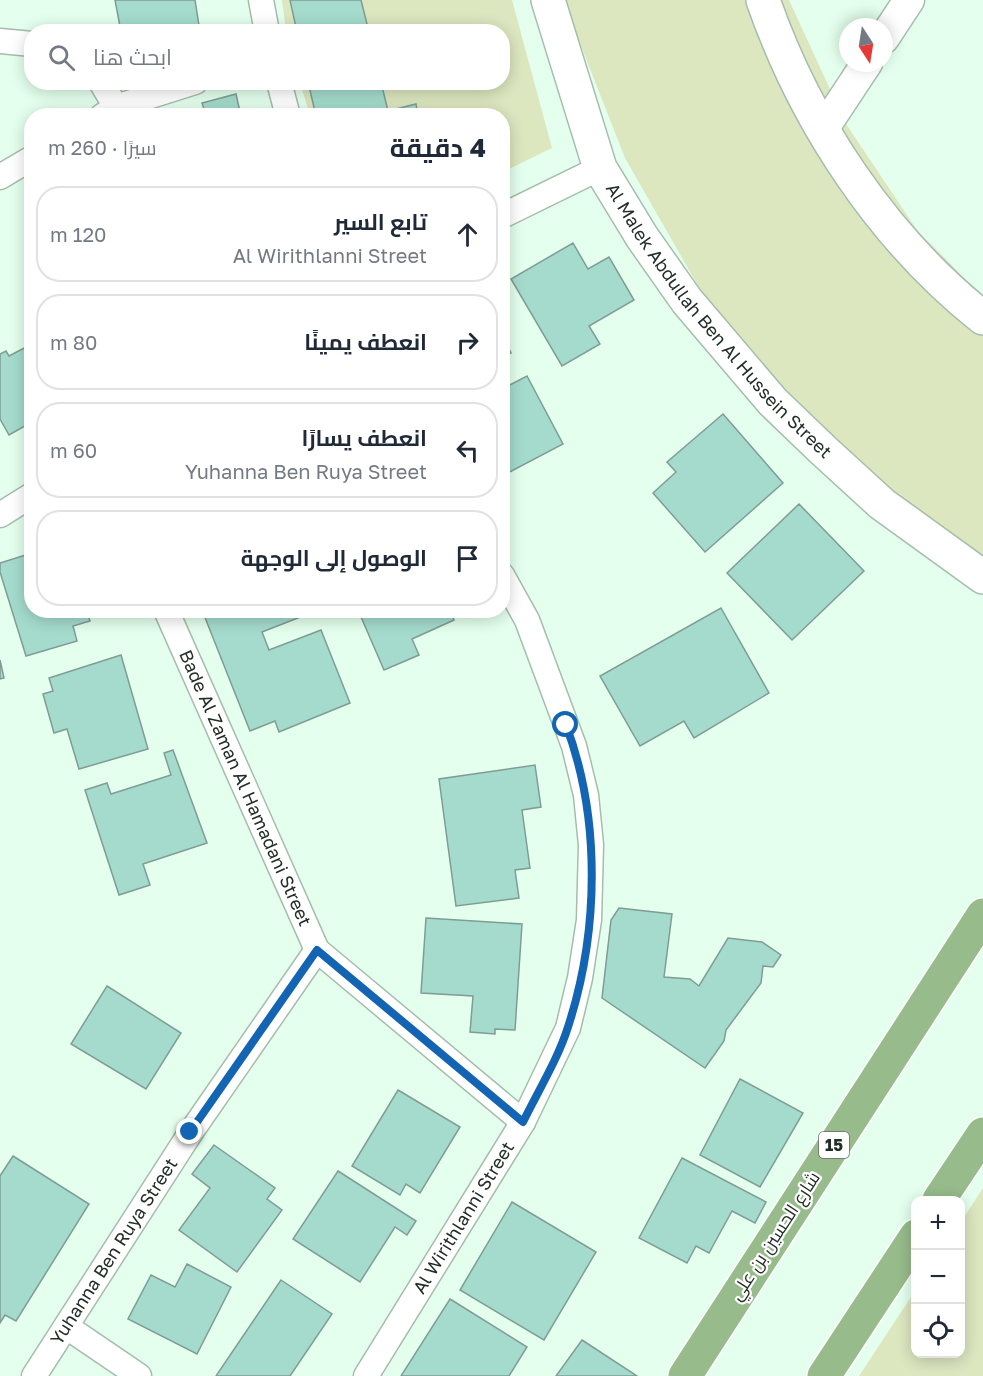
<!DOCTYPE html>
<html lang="ar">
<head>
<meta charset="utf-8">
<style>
	body { margin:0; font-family:"Golos Text",Cairo,sans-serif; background:#f2f2f3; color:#1f2937; direction:rtl }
	.controls { position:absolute; right:18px; bottom:18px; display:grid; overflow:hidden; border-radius:12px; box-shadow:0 3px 15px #0003 }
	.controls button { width:54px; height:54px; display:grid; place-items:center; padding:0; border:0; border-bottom:2px solid #e0e1e3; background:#fff; color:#1f2937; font:30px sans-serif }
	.compass { position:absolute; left:839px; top:18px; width:54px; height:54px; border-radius:50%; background:#fff; box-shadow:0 3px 15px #0003; rotate:168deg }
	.stop { position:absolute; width:18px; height:18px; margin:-14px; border:4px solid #1365b3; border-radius:50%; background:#fff }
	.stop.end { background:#1365b3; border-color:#fff; box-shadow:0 2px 6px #0008 }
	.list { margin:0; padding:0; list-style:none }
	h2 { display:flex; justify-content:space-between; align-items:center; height:78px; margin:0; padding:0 24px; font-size:26px }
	h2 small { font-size:20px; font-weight:400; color:#747a83 }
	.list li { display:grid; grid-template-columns:39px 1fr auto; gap:18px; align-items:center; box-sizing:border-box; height:96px; margin:0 12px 12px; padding:0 12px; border:2px solid #e0e1e3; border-radius:24px }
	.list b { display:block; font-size:22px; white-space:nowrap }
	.list p { margin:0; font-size:20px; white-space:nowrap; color:#747a83 }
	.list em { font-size:20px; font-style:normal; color:#747a83 }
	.icon { flex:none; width:33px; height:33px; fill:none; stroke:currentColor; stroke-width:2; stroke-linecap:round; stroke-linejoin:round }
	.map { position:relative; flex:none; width:983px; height:1376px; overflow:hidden; direction:ltr }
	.search { position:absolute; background:#fff; box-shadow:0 3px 15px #0003; left:24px; top:24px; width:486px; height:66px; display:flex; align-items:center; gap:15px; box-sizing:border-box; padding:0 21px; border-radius:24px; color:#747a83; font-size:22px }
	.panel { position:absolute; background:#fff; box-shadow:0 3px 15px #0003; left:24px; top:108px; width:486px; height:510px; border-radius:24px; direction:rtl }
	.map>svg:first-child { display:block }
</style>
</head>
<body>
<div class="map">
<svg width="983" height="1376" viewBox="0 0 983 1376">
	<rect width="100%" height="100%" fill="#e4ffed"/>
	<g fill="#dce6bf">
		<polygon points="282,0 512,0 552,148 503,172 502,116 310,115 300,83 502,82 502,32 286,31"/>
		<polygon points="563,0 789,0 846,124 917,230 983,297 983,577 795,407 705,298 625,158"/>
		<polygon points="983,1188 983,1376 859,1376 915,1291 916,1354 960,1354 961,1222"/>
	</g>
	<g fill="#a4dbcc" stroke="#7f9d95" stroke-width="1.5">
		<polygon points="115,0 195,0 200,32 121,32"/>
		<polygon points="290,0 361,0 369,32 297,32"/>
		<polygon points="308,82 381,82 388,111 416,104 418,116 316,116"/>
		<polygon points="236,94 241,116 180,116 204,109 202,103"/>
		<polygon points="573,243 588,269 609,257 634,300 589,326 600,344 562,366 511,279"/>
		<polygon points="502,334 511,353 502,357"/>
		<polygon points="32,344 32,422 9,435 0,419 0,354 6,351 9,356"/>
		<polygon points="527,376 563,444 502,476 502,389"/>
		<polygon points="723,414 783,483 705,552 653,493 676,472 667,462"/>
		<polygon points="799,504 864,571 792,640 727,573"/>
		<polygon points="32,553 32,610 86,610 90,621 73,626 77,641 26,656 0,572 0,563"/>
		<polygon points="721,608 769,693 694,738 684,721 640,746 600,676"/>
		<polygon points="202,610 307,610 308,614 262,632 269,650 321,630 350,703 279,732 275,721 250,731"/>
		<polygon points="358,610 450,610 454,620 412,639 419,655 384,670"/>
		<polygon points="121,655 148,749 79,769 67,729 54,733 43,694 53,691 49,678"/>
		<polygon points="0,660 4,678 0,679"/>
		<polygon points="173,750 207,843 143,864 150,885 119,895 85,790 107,783 111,794 171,775 164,753"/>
		<polygon points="535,765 541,807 522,810 530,868 515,870 519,898 456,906 439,779"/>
		<polygon points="619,908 672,914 664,977 690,979 699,986 728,938 762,942 781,955 773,967 763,966 761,983 726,1030 724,1041 705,1068 602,998 611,920"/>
		<polygon points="426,918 522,924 515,1030 495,1029 495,1034 470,1032 473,996 421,993"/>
		<polygon points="107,986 181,1033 146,1089 71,1044"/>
		<polygon points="740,1079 803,1113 760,1187 700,1155"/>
		<polygon points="398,1090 460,1127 420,1193 406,1184 400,1195 352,1166"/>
		<polygon points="214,1145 275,1188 267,1199 282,1210 237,1272 179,1230 210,1188 192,1174"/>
		<polygon points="13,1156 89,1204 16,1321 5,1315 0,1323 0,1176"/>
		<polygon points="682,1158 766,1202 755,1223 732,1211 709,1253 696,1246 687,1263 639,1238"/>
		<polygon points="338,1171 416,1221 407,1235 395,1227 360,1282 293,1239"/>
		<polygon points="512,1202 596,1252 544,1340 460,1290"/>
		<polygon points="187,1264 231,1287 197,1354 128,1319 151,1275 175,1287"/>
		<polygon points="281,1280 332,1314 290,1376 216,1376"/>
		<polygon points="450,1299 527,1347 509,1376 401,1376"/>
		<polygon points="582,1340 637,1376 556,1376"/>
	</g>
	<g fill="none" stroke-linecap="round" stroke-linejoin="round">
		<defs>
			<g id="minor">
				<polyline points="261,0 267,32"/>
				<polyline points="0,41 32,44"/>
				<polyline points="101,82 116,107"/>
				<polyline points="279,82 288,116"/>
				<polyline points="102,116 116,107 195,82"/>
				<polyline points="0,177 32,158"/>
				<polyline points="502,216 600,168"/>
				<polyline points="0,515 32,495"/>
				<path id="s1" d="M166,610L317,950L523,1122"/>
				<polyline points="67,1327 139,1376"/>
				<path id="s2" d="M34,1376L191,1132L317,950"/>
				<path id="s3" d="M366,1376L523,1122L568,1028L580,978L589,920L591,845L586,795L574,746L527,620L502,575"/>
			</g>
			<g id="tertiary">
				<polyline points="884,38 909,0"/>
				<polyline points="824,128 867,63"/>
			</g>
			<g id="secondary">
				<path id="s4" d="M548,0L600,168L642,237L687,301L773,402L823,450L882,504L983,577"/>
				<path d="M763,0C805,121 882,238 983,318"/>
			</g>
			<g id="trunk">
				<polyline points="939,1200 983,1134"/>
				<polyline points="685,1376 983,915"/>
				<polyline points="824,1376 916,1236"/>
			</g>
		</defs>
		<use href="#minor" stroke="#a4bdad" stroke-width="27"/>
		<use href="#tertiary" stroke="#a4bdad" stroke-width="33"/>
		<use href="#secondary" stroke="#a4bdad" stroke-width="36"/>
		<use href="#trunk" stroke="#fff" stroke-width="36"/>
		<use href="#minor" stroke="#fff" stroke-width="24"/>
		<use href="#tertiary" stroke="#fff" stroke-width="30"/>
		<use href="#secondary" stroke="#fff" stroke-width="33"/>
		<use href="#trunk" stroke="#97bb8b" stroke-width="33"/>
	</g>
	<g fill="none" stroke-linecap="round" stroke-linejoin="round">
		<path stroke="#1365b3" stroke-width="8" d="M190,1132L317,950L523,1122C538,1091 558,1059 568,1027C599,932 601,818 566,725"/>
	</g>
	<g text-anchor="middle" stroke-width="4.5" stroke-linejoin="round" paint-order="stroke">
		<rect fill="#fff" stroke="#666d68" stroke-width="1.5" x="819" y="1132" width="30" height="26" rx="4.5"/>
		<g font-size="16" font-weight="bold" fill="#242e28">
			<text x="834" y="1151">15</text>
		</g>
		<g font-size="18" fill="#242e28" stroke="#fff">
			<text dy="6" stroke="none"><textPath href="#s4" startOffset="370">Al Malek Abdullah Ben Al Hussein Street</textPath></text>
			<text dy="6" stroke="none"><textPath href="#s1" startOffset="195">Bade Al Zaman Al Hamadani Street</textPath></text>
			<text dy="6" stroke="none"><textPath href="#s3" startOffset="186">Al Wirithlanni Street</textPath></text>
			<text transform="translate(775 1236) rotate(-57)" y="6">شارع الحسين بن علي</text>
			<text dy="6" stroke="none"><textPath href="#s2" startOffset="148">Yuhanna Ben Ruya Street</textPath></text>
		</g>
	</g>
</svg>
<div class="controls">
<button>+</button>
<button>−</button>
<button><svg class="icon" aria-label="locate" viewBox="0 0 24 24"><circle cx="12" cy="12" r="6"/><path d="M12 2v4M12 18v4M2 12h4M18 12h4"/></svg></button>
</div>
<svg class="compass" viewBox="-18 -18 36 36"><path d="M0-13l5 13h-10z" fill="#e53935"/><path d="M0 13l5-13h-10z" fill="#747a83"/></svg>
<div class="stop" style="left:566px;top:725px"></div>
<div class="stop end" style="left:190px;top:1132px"></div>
<div class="search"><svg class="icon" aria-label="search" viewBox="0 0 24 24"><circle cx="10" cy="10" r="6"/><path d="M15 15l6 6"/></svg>ابحث هنا</div>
<section class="panel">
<h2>4 دقيقة<small>سيرًا · 260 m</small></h2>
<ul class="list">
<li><svg class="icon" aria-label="ahead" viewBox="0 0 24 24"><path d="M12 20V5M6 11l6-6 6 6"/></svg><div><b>تابع السير</b><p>Al Wirithlanni Street</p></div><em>120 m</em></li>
<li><svg class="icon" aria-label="right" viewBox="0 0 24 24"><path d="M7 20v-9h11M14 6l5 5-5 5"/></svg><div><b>انعطف يمينًا</b></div><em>80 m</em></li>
<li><svg class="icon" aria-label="left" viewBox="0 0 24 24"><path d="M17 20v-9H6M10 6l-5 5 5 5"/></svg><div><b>انعطف يسارًا</b><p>Yuhanna Ben Ruya Street</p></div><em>60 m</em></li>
<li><svg class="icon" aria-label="arrive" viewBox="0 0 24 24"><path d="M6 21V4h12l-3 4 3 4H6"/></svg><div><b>الوصول إلى الوجهة</b></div></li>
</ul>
</section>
</div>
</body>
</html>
